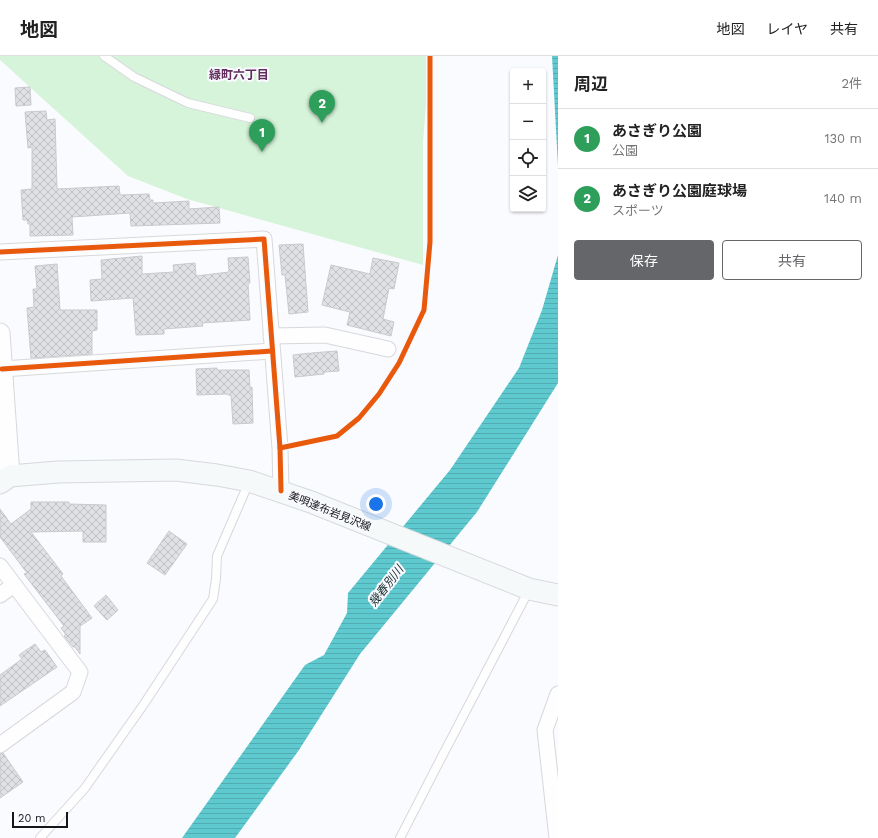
<!DOCTYPE html>
<html lang="ja">
<head>
<meta charset="utf-8">
<style>
	body { margin:0; font-family:"Work Sans","Noto Sans JP",sans-serif; background:#f2f2f2; color:#222 }
	.controls { position:absolute; right:12px; top:12px; display:grid; overflow:hidden; border-radius:4px; box-shadow:0 1px 3px #0004 }
	.controls button { width:36px; height:36px; display:grid; place-items:center; padding:0; border:0; border-bottom:1px solid #e0e0e0; background:#fff; color:#222; font:20px sans-serif }
	.scale { position:absolute; left:12px; bottom:10px; width:56px; box-sizing:border-box; padding-left:4px; border:2px solid #15161a; border-top:0; font-size:11px; line-height:14px; white-space:nowrap; color:#15161a; -webkit-text-stroke:3px #f9faff; paint-order:stroke }
	.you { position:absolute; left:376px; top:448px; width:14px; height:14px; margin:-10px; border:3px solid #fff; border-radius:50%; background:#1a73e8; box-shadow:0 0 0 6px #1a73e833 }
	.badge { display:grid; place-items:center; width:26px; height:26px; border-radius:50%; background:#65666a; color:#fff; font-size:13px; font-weight:700 }
	.pin { position:absolute; translate:-50% -33px; filter:drop-shadow(0 1px 2px #0008) }
	.pin::after { content:''; position:absolute; top:21px; width:14px; height:12px; background:inherit; clip-path:polygon(0 0,100% 0,50% 100%) }
	.list { margin:0; padding:0; list-style:none }
	h2 { display:flex; justify-content:space-between; align-items:center; height:52px; margin:0; padding:0 16px; font-size:17px }
	h2 small { font-size:13px; font-weight:400; color:#767676 }
	.list li { display:grid; grid-template-columns:26px 1fr auto; gap:12px; align-items:center; box-sizing:border-box; height:60px; padding:0 16px; border-top:1px solid #e0e0e0 }
	.list b { display:block; font-size:15px; white-space:nowrap }
	.list p { margin:0; font-size:13px; white-space:nowrap; color:#767676 }
	.list em { font-size:13px; font-style:normal; color:#767676 }
	.actions { display:flex; gap:8px; padding:12px 16px }
	.actions a { flex:1; padding:9px 0; border:1px solid #65666a; border-radius:4px; text-align:center; font-size:14px; color:#65666a }
	.actions .main { background:#65666a; color:#fff }
	.icon { flex:none; width:22px; height:22px; fill:none; stroke:currentColor; stroke-width:2; stroke-linecap:round; stroke-linejoin:round }
	.map { position:relative; flex:none; width:558px; height:782px; overflow:hidden }
	header { display:flex; align-items:center; gap:24px; box-sizing:border-box; height:56px; padding:0 20px; background:#fff; border-bottom:1px solid #e0e0e0 }
	header strong { font-size:19px }
	nav { display:flex; gap:22px; margin-inline-start:auto; font-size:14px }
	main { display:flex }
	aside { flex:1; background:#fff }
	.map>svg:first-child { display:block }
</style>
</head>
<body>
<header>
<strong>地図</strong>
<nav><a>地図</a><a>レイヤ</a><a>共有</a></nav>
</header>
<main>
<div class="map">
<svg width="558" height="782" viewBox="0 0 558 782">
	<defs>
		<pattern id="water-rules" width="6" height="5" patternUnits="userSpaceOnUse"><rect width="6" height="5" fill="#5ecad0"/><path d="M0 2.5h6" fill="none" stroke="#51adb2"/></pattern>
		<pattern id="building-cross-hatch" width="8" height="8" patternUnits="userSpaceOnUse"><rect width="8" height="8" fill="#e0e1e5"/><path d="M0 0l8 8M0 8l8-8" fill="none" stroke="#bfc0c4"/></pattern>
	</defs>
	<rect width="100%" height="100%" fill="#fafbfe"/>
	<polygon fill="#d6f4d9" points="0,0 430,0 423,86 423,209 187,143 128,120 0,4"/>
	<g fill="url(#water-rules)">
		<polygon points="552,0 558,0 558,110"/>
		<polygon points="558,199 558,327 477,456 360,598 299,694 235,782 182,782 305,609 324,599 347,557 348,537 450,414 519,312 542,254"/>
	</g>
	<g fill="url(#building-cross-hatch)" stroke="#c9cacd">
		<polygon points="30,31 31,49 16,50 15,32"/>
		<polygon points="46,55 47,64 55,63 57,133 119,130 120,139 149,138 150,144 153,144 153,147 189,145 189,153 219,151 220,167 131,170 130,157 72,161 73,179 30,180 30,168 28,168 27,164 23,164 21,134 32,133 32,91 28,92 25,56"/>
		<polygon points="303,188 308,256 289,258 285,219 282,219 279,189"/>
		<polygon points="142,200 142,218 174,216 173,209 195,207 196,220 229,216 228,202 248,201 250,227 248,227 250,264 202,267 203,270 164,273 164,278 136,279 133,242 91,245 90,224 102,223 101,204"/>
		<polygon points="373,202 399,207 394,233 389,232 383,263 394,266 391,280 347,269 350,256 322,249 331,209 370,218"/>
		<polygon points="57,208 60,254 97,254 97,274 92,275 92,298 31,302 27,252 34,251 33,233 37,233 35,210"/>
		<polygon points="337,295 339,315 324,316 324,318 295,321 293,299 310,297 311,299 311,297"/>
		<polygon points="217,312 217,314 249,314 250,332 252,331 253,367 233,368 231,339 228,339 227,338 197,339 196,313"/>
		<polygon points="31,446 69,446 69,448 106,449 106,486 83,486 83,475 31,476 63,518 61,520 92,562 80,570 80,598 75,591 73,591 64,580 66,579 61,572 64,570 24,518 27,517 0,481 0,453 11,468 31,453"/>
		<polygon points="169,475 187,488 165,519 147,507"/>
		<polygon points="106,539 118,554 107,564 94,550"/>
		<polygon points="35,588 41,596 45,594 57,611 0,650 0,619 22,603 19,599"/>
		<polygon points="3,697 23,726 0,742 0,698"/>
	</g>
	<g fill="none" stroke-linecap="round" stroke-linejoin="round">
		<defs>
			<g id="service">
				<polyline points="104,0 134,21 188,47 250,62"/>
				<polyline points="40,782 85,732 144,648 213,543 216,523 217,500 249,426"/>
				<polyline points="400,782 437,710 529,534"/>
			</g>
			<g id="minor">
				<polyline points="0,196 264,183 280,392 281,435"/>
				<polyline points="271,280 325,279 388,293"/>
				<polyline points="2,313 272,295"/>
				<polyline points="0,510 80,616 73,636 0,689"/>
				<polyline points="0,539 14,529"/>
				<polyline points="557,782 545,674 558,638"/>
			</g>
			<polyline id="tertiary" points="0,277 10,420 0,421"/>
			<polyline id="secondary" points="0,427 10,420 58,416 176,414 217,419 249,425 311,446 529,533 558,539"/>
		</defs>
		<use href="#service" stroke="#d7d8db" stroke-width="10"/>
		<use href="#minor" stroke="#d7d8db" stroke-width="17"/>
		<use href="#tertiary" stroke="#d7d8db" stroke-width="21"/>
		<use href="#secondary" stroke="#d7d8db" stroke-width="23"/>
		<use href="#service" stroke="#fefeff" stroke-width="8"/>
		<use href="#minor" stroke="#fefeff" stroke-width="15"/>
		<use href="#tertiary" stroke="#fefeff" stroke-width="19"/>
		<use href="#secondary" stroke="#f5f9f9" stroke-width="21"/>
		<defs>
			<g id="cycleway">
				<polyline points="0,196 264,183 280,392 281,435"/>
				<polyline points="2,313 272,295"/>
				<polyline points="280,392 337,380 359,362 379,338 399,307 424,254 430,186 430,0"/>
			</g>
		</defs>
		<use href="#cycleway" stroke="#f9faff" stroke-width="8"/>
		<use href="#cycleway" stroke="#e8590c" stroke-width="5"/>
	</g>
	<g text-anchor="middle" stroke-width="4" stroke-linejoin="round" paint-order="stroke">
		<g font-size="11" fill="#15161a" stroke="#f9faff">
			<text transform="translate(330 455) rotate(22)" y="4">美唄達布岩見沢線</text>
		</g>
		<g font-size="12" font-weight="bold" fill="#612e5d" stroke="#f9faff">
			<text x="239" y="23">緑町六丁目</text>
		</g>
		<g font-size="12" font-style="italic" fill="#172e2f" stroke="#f9faff">
			<text transform="translate(386 530) rotate(-52)" y="4">幾春別川</text>
		</g>
	</g>
</svg>
<div class="controls">
<button>+</button>
<button>−</button>
<button><svg class="icon" aria-label="locate" viewBox="0 0 24 24"><circle cx="12" cy="12" r="6"/><path d="M12 2v4M12 18v4M2 12h4M18 12h4"/></svg></button>
<button><svg class="icon" aria-label="layers" viewBox="0 0 24 24"><path d="M12 4l9 5-9 5-9-5zM3 14l9 5 9-5"/></svg></button>
</div>
<div class="scale">20 m</div>
<div class="you"></div>
<div class="pin badge" style="left:262px;top:96px;background:#2e9e5b">1</div>
<div class="pin badge" style="left:322px;top:67px;background:#2e9e5b">2</div>
</div>
<aside>
<h2>周辺<small>2件</small></h2>
<ul class="list">
<li><span class="badge" style="background:#2e9e5b">1</span><div><b>あさぎり公園</b><p>公園</p></div><em>130 m</em></li>
<li><span class="badge" style="background:#2e9e5b">2</span><div><b>あさぎり公園庭球場</b><p>スポーツ</p></div><em>140 m</em></li>
</ul>
<div class="actions"><a class="main">保存</a><a>共有</a></div>
</aside>
</main>
</body>
</html>
